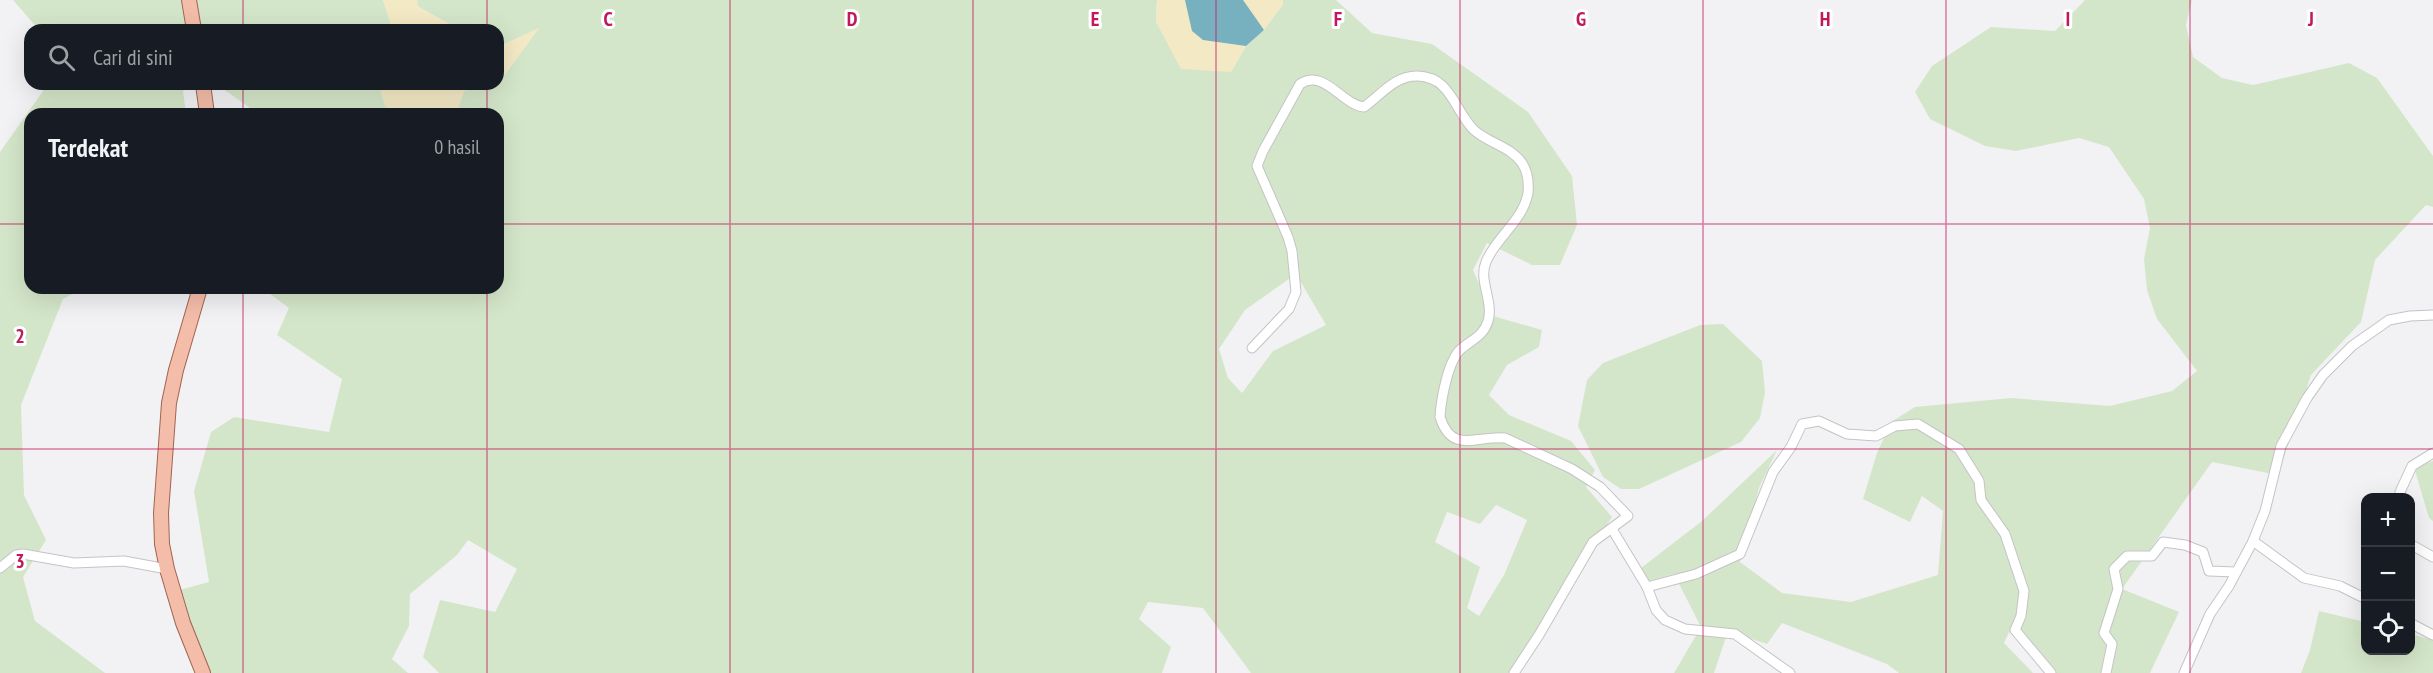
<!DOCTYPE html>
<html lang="id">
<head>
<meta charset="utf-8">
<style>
	body { margin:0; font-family:"PT Sans Narrow",sans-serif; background:#242831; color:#f1f3f6 }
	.controls { position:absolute; right:18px; bottom:18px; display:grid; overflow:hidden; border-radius:12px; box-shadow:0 6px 24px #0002 }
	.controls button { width:54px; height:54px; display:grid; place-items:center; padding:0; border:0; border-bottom:2px solid #363941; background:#171b24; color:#f1f3f6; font:30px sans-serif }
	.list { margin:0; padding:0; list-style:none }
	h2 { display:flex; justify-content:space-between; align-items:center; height:78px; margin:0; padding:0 24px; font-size:26px }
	h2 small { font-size:20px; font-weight:400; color:#9ea1a6 }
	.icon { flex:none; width:33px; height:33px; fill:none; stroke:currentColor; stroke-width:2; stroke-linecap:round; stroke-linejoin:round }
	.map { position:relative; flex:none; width:2433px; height:673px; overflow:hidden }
	.search { position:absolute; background:#171b24; box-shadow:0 6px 24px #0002; left:24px; top:24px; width:480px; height:66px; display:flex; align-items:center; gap:15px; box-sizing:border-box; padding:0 21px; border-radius:18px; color:#9ea1a6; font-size:22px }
	.panel { position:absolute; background:#171b24; box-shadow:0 6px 24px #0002; left:24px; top:108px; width:480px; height:186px; border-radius:18px }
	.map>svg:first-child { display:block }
</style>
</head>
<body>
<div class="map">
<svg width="2433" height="673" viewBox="0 0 2433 673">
	<rect width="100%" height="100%" fill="#f2f2f5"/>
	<g fill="#d4e6c9" fill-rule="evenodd">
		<polygon points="13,0 383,0 393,30 39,30"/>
		<path d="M417,0H1157L1156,22L1231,72L1246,46L1264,30L1283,4V0H1336L1372,33L1432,44L1528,112L1572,176L1577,225L1560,265H1532L1487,243L1473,270L1493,316L1542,330L1539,347L1507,365L1489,395L1509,415L1571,441L1595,470L1586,487L1612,517L1511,673H1251L1203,608L1148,602L1139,619L1171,647L1162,673H439L423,657L440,600L495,612L517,569L468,540L457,555L410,594L409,626L392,659L408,673H208L176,591L209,582L194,491L211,432L234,417L329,432L342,379L277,335L289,308L262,288H498V114H456L464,91L489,84H498L538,29L498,47V30H460L417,6ZM1296,274L1326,325L1273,351L1242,393L1228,378L1219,349L1245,310ZM1496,505L1527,520L1504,575L1479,616L1467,608L1480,567L1435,542L1447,512L1480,524Z"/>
		<polygon points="2085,0 2192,0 2186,25 2193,57 2222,78 2253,85 2349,63 2377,78 2433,156 2433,207 2426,205 2375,260 2361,322 2311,375 2278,475 2212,462 2122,589 2179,612 2150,673 2056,673 2009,632 2004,643 2033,673 1899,673 1887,664 1782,623 1767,644 1728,631 1714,673 1674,673 1701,627 1674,574 1648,581 1641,568 1702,521 1777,450 1759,488 1740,562 1782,593 1851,602 1938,575 1943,511 1922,496 1910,522 1863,499 1877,453 1891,422 1915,407 2011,398 2110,406 2172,391 2197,371 2157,319 2147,290 2144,259 2150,228 2144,199 2109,147 2079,138 2016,151 1985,146 1930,119 1915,92 1932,66 1991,27 2055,31"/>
		<polygon points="48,84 193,84 183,91 186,114 30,114 30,288 83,288 63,299 21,405 24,495 46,540 23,577 35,621 105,673 0,673 0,152"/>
		<polygon points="216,84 379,84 385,106 394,114 259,114"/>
		<polygon points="1723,324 1762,361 1765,392 1760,418 1741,442 1639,489 1621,489 1603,477 1578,426 1587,380 1603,363 1700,325"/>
		<polygon points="2433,461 2433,521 2429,518 2414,467"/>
		<polygon points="2319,611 2365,622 2366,650 2410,650 2411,634 2433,640 2433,673 2301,673 2310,650"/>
	</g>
	<g fill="#f3e9c4">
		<polygon points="383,0 417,0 418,7 460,30 393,30"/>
		<polygon points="1157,0 1283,0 1283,4 1264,30 1246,46 1231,72 1181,69 1156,22"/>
		<polygon points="539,28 500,81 498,81 498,47"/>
		<polygon points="379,84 489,84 464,91 456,114 394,114 385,106"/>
	</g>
	<polygon fill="#77b0be" points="1185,0 1243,0 1264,30 1246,46 1203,40 1192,31"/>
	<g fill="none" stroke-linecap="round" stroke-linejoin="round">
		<defs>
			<g id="street">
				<path d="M1252,348L1289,309L1296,292L1292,251L1288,237L1257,166L1263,151L1300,84C1324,68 1342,105 1364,107C1381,95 1395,75 1418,76C1451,77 1454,110 1474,130C1488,143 1510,146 1522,163C1528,172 1529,182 1528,193C1523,221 1496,237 1486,262C1478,280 1494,302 1488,321C1483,337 1472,339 1461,349C1448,360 1441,400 1440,417C1452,455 1477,435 1505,438L1572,469L1600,487L1628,516L1593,542L1539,635L1514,673"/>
				<polyline points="2400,498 2400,492 2412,466 2433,453"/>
				<polyline points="1612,529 1647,587 1656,610 1665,620 1685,629 1735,634 1790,673"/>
				<polyline points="2253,541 2304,578 2340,586 2366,599"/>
				<polyline points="2410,544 2433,557"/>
				<polyline points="0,568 16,555 23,554 74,563 124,561 167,569"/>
				<polyline points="1647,587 1696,574 1740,554 1773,472 1791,447 1802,424 1819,421 1847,434 1876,436 1895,426 1918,424 1959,449 1979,481 1981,500 2005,534 2024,591 2021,616 2015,630 2051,673"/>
				<polyline points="2410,623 2433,635"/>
				<polyline points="2106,673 2112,644 2104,633 2118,589 2114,569 2127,556 2152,556 2163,542 2185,545 2203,552 2209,571 2236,572"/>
				<polyline points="2184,673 2210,614 2229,586 2253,541 2265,511 2281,446 2307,398 2323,375 2352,346 2389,320 2410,316 2433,315"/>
			</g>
			<g id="primary">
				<polyline points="189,0 194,30"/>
				<polyline points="203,84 207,114"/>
				<polyline points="200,288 176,370 169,403 161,513 162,544 167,569 183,623 203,673"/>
			</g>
		</defs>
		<use href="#street" stroke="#c4c3c6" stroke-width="11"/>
		<use href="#primary" stroke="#a0644f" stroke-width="16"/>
		<use href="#street" stroke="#fff" stroke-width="9"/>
		<use href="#primary" stroke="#f4bda9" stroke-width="14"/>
	</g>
	<path fill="none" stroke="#c2185b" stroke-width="1.5" stroke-opacity="0.55" d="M243,0V30M487,0V30M730,0V673M973,0V673M1216,0V673M1460,0V673M1703,0V673M1946,0V673M2190,0V673M243,84V114M487,84V114M0,224H30M498,224H2433M243,288V673M487,288V673M0,449H2433"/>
	<g font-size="20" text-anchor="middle" font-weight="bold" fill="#c2185b" stroke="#fff" stroke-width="6" stroke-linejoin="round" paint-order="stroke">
		<text x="608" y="26">C</text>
		<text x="852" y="26">D</text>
		<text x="1095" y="26">E</text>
		<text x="1338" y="26">F</text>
		<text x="1581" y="26">G</text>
		<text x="1825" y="26">H</text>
		<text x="2068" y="26">I</text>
		<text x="2311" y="26">J</text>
		<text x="20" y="343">2</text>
		<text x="20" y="568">3</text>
	</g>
</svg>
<div class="controls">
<button>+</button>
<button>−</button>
<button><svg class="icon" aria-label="locate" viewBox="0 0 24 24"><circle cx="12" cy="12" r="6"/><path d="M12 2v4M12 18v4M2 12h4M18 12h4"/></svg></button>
</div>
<div class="search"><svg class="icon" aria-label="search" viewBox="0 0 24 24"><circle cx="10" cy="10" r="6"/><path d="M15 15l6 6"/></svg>Cari di sini</div>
<section class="panel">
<h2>Terdekat<small>0 hasil</small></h2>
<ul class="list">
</ul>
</section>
</div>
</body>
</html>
